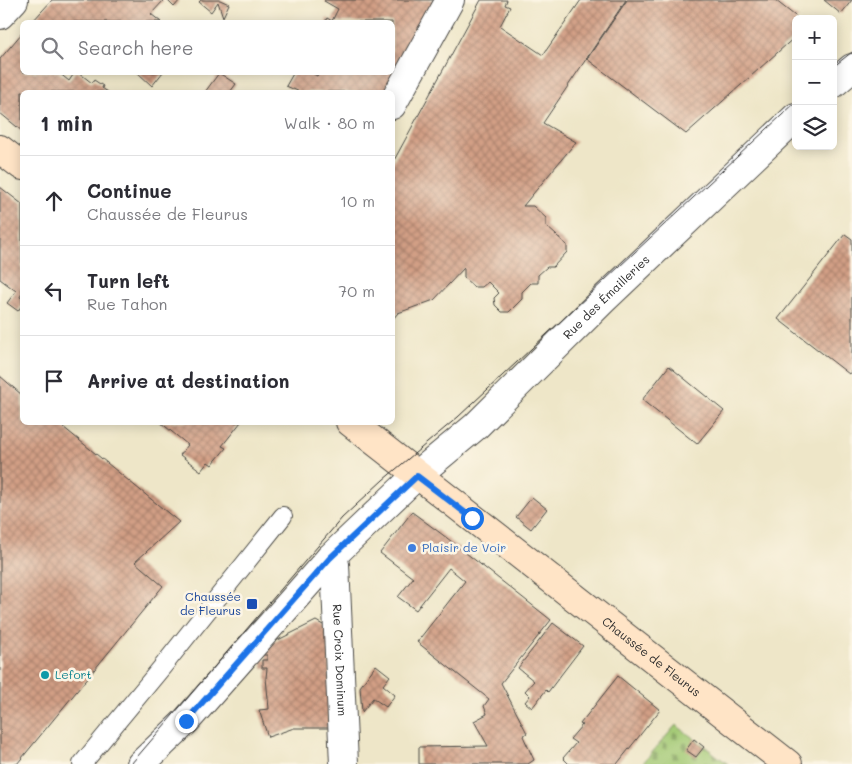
<!DOCTYPE html>
<html lang="en">
<head>
<meta charset="utf-8">
<style>
	body { margin:0; font-family:Mali,sans-serif; background:#f7f7f7; color:#2b2b33 }
	.controls { position:absolute; right:15px; top:15px; display:grid; overflow:hidden; border-radius:8px; box-shadow:0 2px 12px #0003 }
	.controls button { width:45px; height:45px; display:grid; place-items:center; padding:0; border:0; border-bottom:1px solid #e1e1e2; background:#fff; color:#2b2b33; font:25px sans-serif }
	.stop { position:absolute; width:15px; height:15px; margin:-11px; border:4px solid #1a73e8; border-radius:50%; background:#fff }
	.stop.end { background:#1a73e8; border-color:#fff; box-shadow:0 1px 5px #0008 }
	.list { margin:0; padding:0; list-style:none }
	h2 { display:flex; justify-content:space-between; align-items:center; height:65px; margin:0; padding:0 20px; font-size:21px }
	h2 small { font-size:16px; font-weight:400; color:#7c7c81 }
	.list li { display:grid; grid-template-columns:32px 1fr auto; gap:15px; align-items:center; box-sizing:border-box; height:90px; padding:0 20px; border-top:1px solid #e1e1e2 }
	.list b { display:block; font-size:19px; white-space:nowrap }
	.list p { margin:0; font-size:16px; white-space:nowrap; color:#7c7c81 }
	.list em { font-size:16px; font-style:normal; color:#7c7c81 }
	.icon { flex:none; width:28px; height:28px; fill:none; stroke:currentColor; stroke-width:2; stroke-linecap:round; stroke-linejoin:round }
	.map { position:relative; flex:none; width:852px; height:764px; overflow:hidden }
	.search { position:absolute; background:#fff; box-shadow:0 2px 12px #0003; left:20px; top:20px; width:375px; height:55px; display:flex; align-items:center; gap:12px; box-sizing:border-box; padding:0 18px; border-radius:8px; color:#7c7c81; font-size:19px }
	.panel { position:absolute; background:#fff; box-shadow:0 2px 12px #0003; left:20px; top:90px; width:375px; height:335px; border-radius:8px }
	.map>svg:first-child { display:block }
</style>
</head>
<body>
<div class="map">
<svg width="852" height="764" viewBox="0 0 852 764">
	<defs>
		<pattern id="cemetery-stones" width="16" height="16" patternUnits="userSpaceOnUse" patternTransform="scale(1.25)"><rect width="16" height="16" fill="#a2c973"/><path d="M2 7V4a2 2 0 0 1 4 0v3zM10 15v-3a2 2 0 0 1 4 0v3z" fill="#84a35f"/></pattern>
		<pattern id="building-cross-hatch" width="8" height="8" patternUnits="userSpaceOnUse" patternTransform="scale(1.25)"><rect width="8" height="8" fill="#d29f85"/><path d="M0 0l8 8M0 8l8-8" fill="none" stroke="#ab826d"/></pattern>
	</defs>
	<rect width="100%" height="100%" fill="#fcf5e5"/>
	<filter id="ink" filterUnits="userSpaceOnUse"><feTurbulence type="fractalNoise" baseFrequency=".02" numOctaves="2"/><feDisplacementMap in="SourceGraphic" scale="10" xChannelSelector="R" yChannelSelector="G"/><feConvolveMatrix kernelMatrix="1 2 1 2 8 2 1 2 1" color-interpolation-filters="sRGB"/></filter>
	<filter id="wash" filterUnits="userSpaceOnUse"><feTurbulence type="fractalNoise" baseFrequency=".0096" numOctaves="4" result="noise"/><feDisplacementMap in="SourceGraphic" scale="20" xChannelSelector="R" yChannelSelector="G"/><feGaussianBlur stdDeviation="1.12" result="paint"/><feColorMatrix in="noise" values="0 0 0 0 0 0 0 0 0 0 0 0 0 0 0 0 0 1.4 0 .05"/><feComposite in="paint" operator="in"/></filter>
	<g filter="url(#wash)">
		<rect width="100%" height="100%" fill="#eee6c8"/>
		<polygon fill="url(#cemetery-stones)" stroke="#667a4f" points="676,725 728,764 642,764"/>
		<g id="blocks">
			<g fill="url(#building-cross-hatch)">
				<polygon points="52,0 164,0 151,14 161,22 32,22"/>
				<polygon points="167,0 180,0 174,7"/>
				<polygon points="201,0 220,0 229,4 223,17 218,2 211,12 199,2"/>
				<polygon points="325,0 436,0 386,92 300,92 286,86 294,72 310,72 317,76 319,72 392,72 392,22 325,22 327,18 332,21 338,9 324,1"/>
				<polygon points="481,0 507,0 505,5 510,7 500,26 543,55 581,0 626,0 543,123 576,142 523,206 533,206 546,218 546,226 567,245 567,252 553,267 547,267 538,275 538,283 531,283 522,292 522,299 509,312 502,312 495,305 494,298 499,293 488,282 482,287 474,287 464,278 464,268 434,300 398,313 392,320 392,164"/>
				<polygon points="627,0 775,0 799,19 796,19 796,36 686,134 587,59"/>
				<polygon points="824,0 852,0 841,14"/>
				<polygon points="22,33 22,72 58,72 69,81 75,72 78,72 92,83 94,80 103,86 102,88 108,92 22,92 22,131 0,113 0,59"/>
				<polygon points="137,72 163,72 152,86"/>
				<polygon points="219,73 236,84 230,92 205,92"/>
				<polygon points="0,187 22,204 22,293 20,297 22,299 22,305 18,311 7,303 16,291 0,279"/>
				<polygon points="845,234 852,239 852,370 849,374 778,319"/>
				<polygon points="669,366 724,411 697,444 642,400"/>
				<polygon points="0,376 22,395 22,422 57,422 179,522 135,562 163,586 17,764 0,764"/>
				<polygon points="160,422 241,422 222,446 226,448 212,465 208,462 201,471 180,455 188,445"/>
				<polygon points="532,497 547,509 531,529 516,517"/>
				<polygon points="412,512 447,538 551,620 501,683 527,733 523,736 534,760 528,764 419,764 419,747 488,746 474,721 487,714 484,706 489,699 417,642 465,581 449,568 416,610 398,597 413,578 380,553"/>
				<polygon points="316,621 330,629 329,728 294,728 268,737 259,710 269,709 266,678 267,668 262,668 262,660 267,660 267,655 263,655 262,648"/>
				<polygon points="553,623 583,646 548,692 546,690 532,708 525,702 530,696 525,691 534,681 518,668"/>
				<polygon points="376,665 390,676 383,685 395,695 386,707 373,698 362,712 360,687"/>
				<polygon points="618,676 660,710 617,764 569,764 563,758 576,743 570,739 582,725 580,724"/>
				<polygon points="694,739 704,747 696,757 686,750"/>
			</g>
		</g>
	</g>
	<g filter="url(#ink)">
		<use href="#blocks" fill-opacity="0" stroke="#484743" stroke-width="1"/>
		<g fill="none" stroke-linecap="round" stroke-linejoin="round">
			<defs>
				<polyline id="lane" points="82,764 163,666 283,516"/>
				<g id="street">
					<polyline points="0,15 14,0"/>
					<polyline points="833,84 852,68"/>
					<polyline points="392,105 450,0"/>
					<path id="s1" d="M330,558L335,564L344,764"/>
					<path id="s2" d="M141,764L186,721L330,558L417,475L476,426L603,300L796,117"/>
				</g>
				<g id="secondary">
					<polyline points="0,149 22,166"/>
					<path id="s3" d="M350,422L788,764"/>
				</g>
			</defs>
			<use href="#lane" stroke="#484743" stroke-width="20"/>
			<use href="#street" stroke="#484743" stroke-width="30"/>
			<use href="#secondary" stroke="#484743" stroke-width="30"/>
			<use href="#lane" stroke="#fff" stroke-width="18"/>
			<use href="#street" stroke="#fff" stroke-width="28"/>
			<use href="#secondary" stroke="#ffe4c6" stroke-width="28"/>
			<g stroke="#2b2b2b" stroke-width="1">
				<polyline points="833,67 852,52"/>
				<polyline points="131,764 342,518 383,480 458,417 796,102"/>
			</g>
		</g>
	</g>
	<g fill="none" stroke-linecap="round" stroke-linejoin="round" filter="url(#ink)">
		<polyline stroke="#1a73e8" stroke-width="6" points="186,721 330,558 417,476 472,518"/>
	</g>
	<circle fill="#3f7fe0" stroke="#fcf5e5" stroke-width="2" cx="412" cy="548" r="5"/>
	<rect fill="#1a4fb4" stroke="#fcf5e5" stroke-width="2" x="246" y="598" width="12" height="12" rx="2.5"/>
	<circle fill="#0f9aa8" stroke="#fcf5e5" stroke-width="2" cx="45" cy="675" r="5"/>
	<g text-anchor="middle" stroke-width="5" stroke-linejoin="round" paint-order="stroke">
		<g font-size="12" fill="#2b2b2b" stroke="#fcf5e5">
			<text dy="4" stroke="none"><textPath href="#s2" startOffset="660">Rue des Émailleries</textPath></text>
			<text dy="4" stroke="none"><textPath href="#s3" startOffset="382">Chaussée de Fleurus</textPath></text>
			<text dy="4" stroke="none"><textPath href="#s1" startOffset="104">Rue Croix Dominum</textPath></text>
		</g>
		<g font-size="12" fill="#366cbe" stroke="#fcf5e5" text-anchor="start">
			<text x="422" y="552">Plaisir de Voir</text>
		</g>
		<g font-size="12" fill="#164399" stroke="#fcf5e5" text-anchor="end">
			<text x="241" y="601">Chaussée<tspan x="241" dy="14">de Fleurus</tspan></text>
		</g>
		<g font-size="12" fill="#0d838f" stroke="#fcf5e5" text-anchor="start">
			<text x="55" y="679">Lefort</text>
		</g>
	</g>
</svg>
<div class="controls">
<button>+</button>
<button>−</button>
<button><svg class="icon" aria-label="layers" viewBox="0 0 24 24"><path d="M12 4l9 5-9 5-9-5zM3 14l9 5 9-5"/></svg></button>
</div>
<div class="stop" style="left:472px;top:518px"></div>
<div class="stop end" style="left:186px;top:721px"></div>
<div class="search"><svg class="icon" aria-label="search" viewBox="0 0 24 24"><circle cx="10" cy="10" r="6"/><path d="M15 15l6 6"/></svg>Search here</div>
<section class="panel">
<h2>1 min<small>Walk · 80 m</small></h2>
<ul class="list">
<li><svg class="icon" aria-label="ahead" viewBox="0 0 24 24"><path d="M12 20V5M6 11l6-6 6 6"/></svg><div><b>Continue</b><p>Chaussée de Fleurus</p></div><em>10 m</em></li>
<li><svg class="icon" aria-label="left" viewBox="0 0 24 24"><path d="M17 20v-9H6M10 6l-5 5 5 5"/></svg><div><b>Turn left</b><p>Rue Tahon</p></div><em>70 m</em></li>
<li><svg class="icon" aria-label="arrive" viewBox="0 0 24 24"><path d="M6 21V4h12l-3 4 3 4H6"/></svg><div><b>Arrive at destination</b></div></li>
</ul>
</section>
</div>
</body>
</html>
